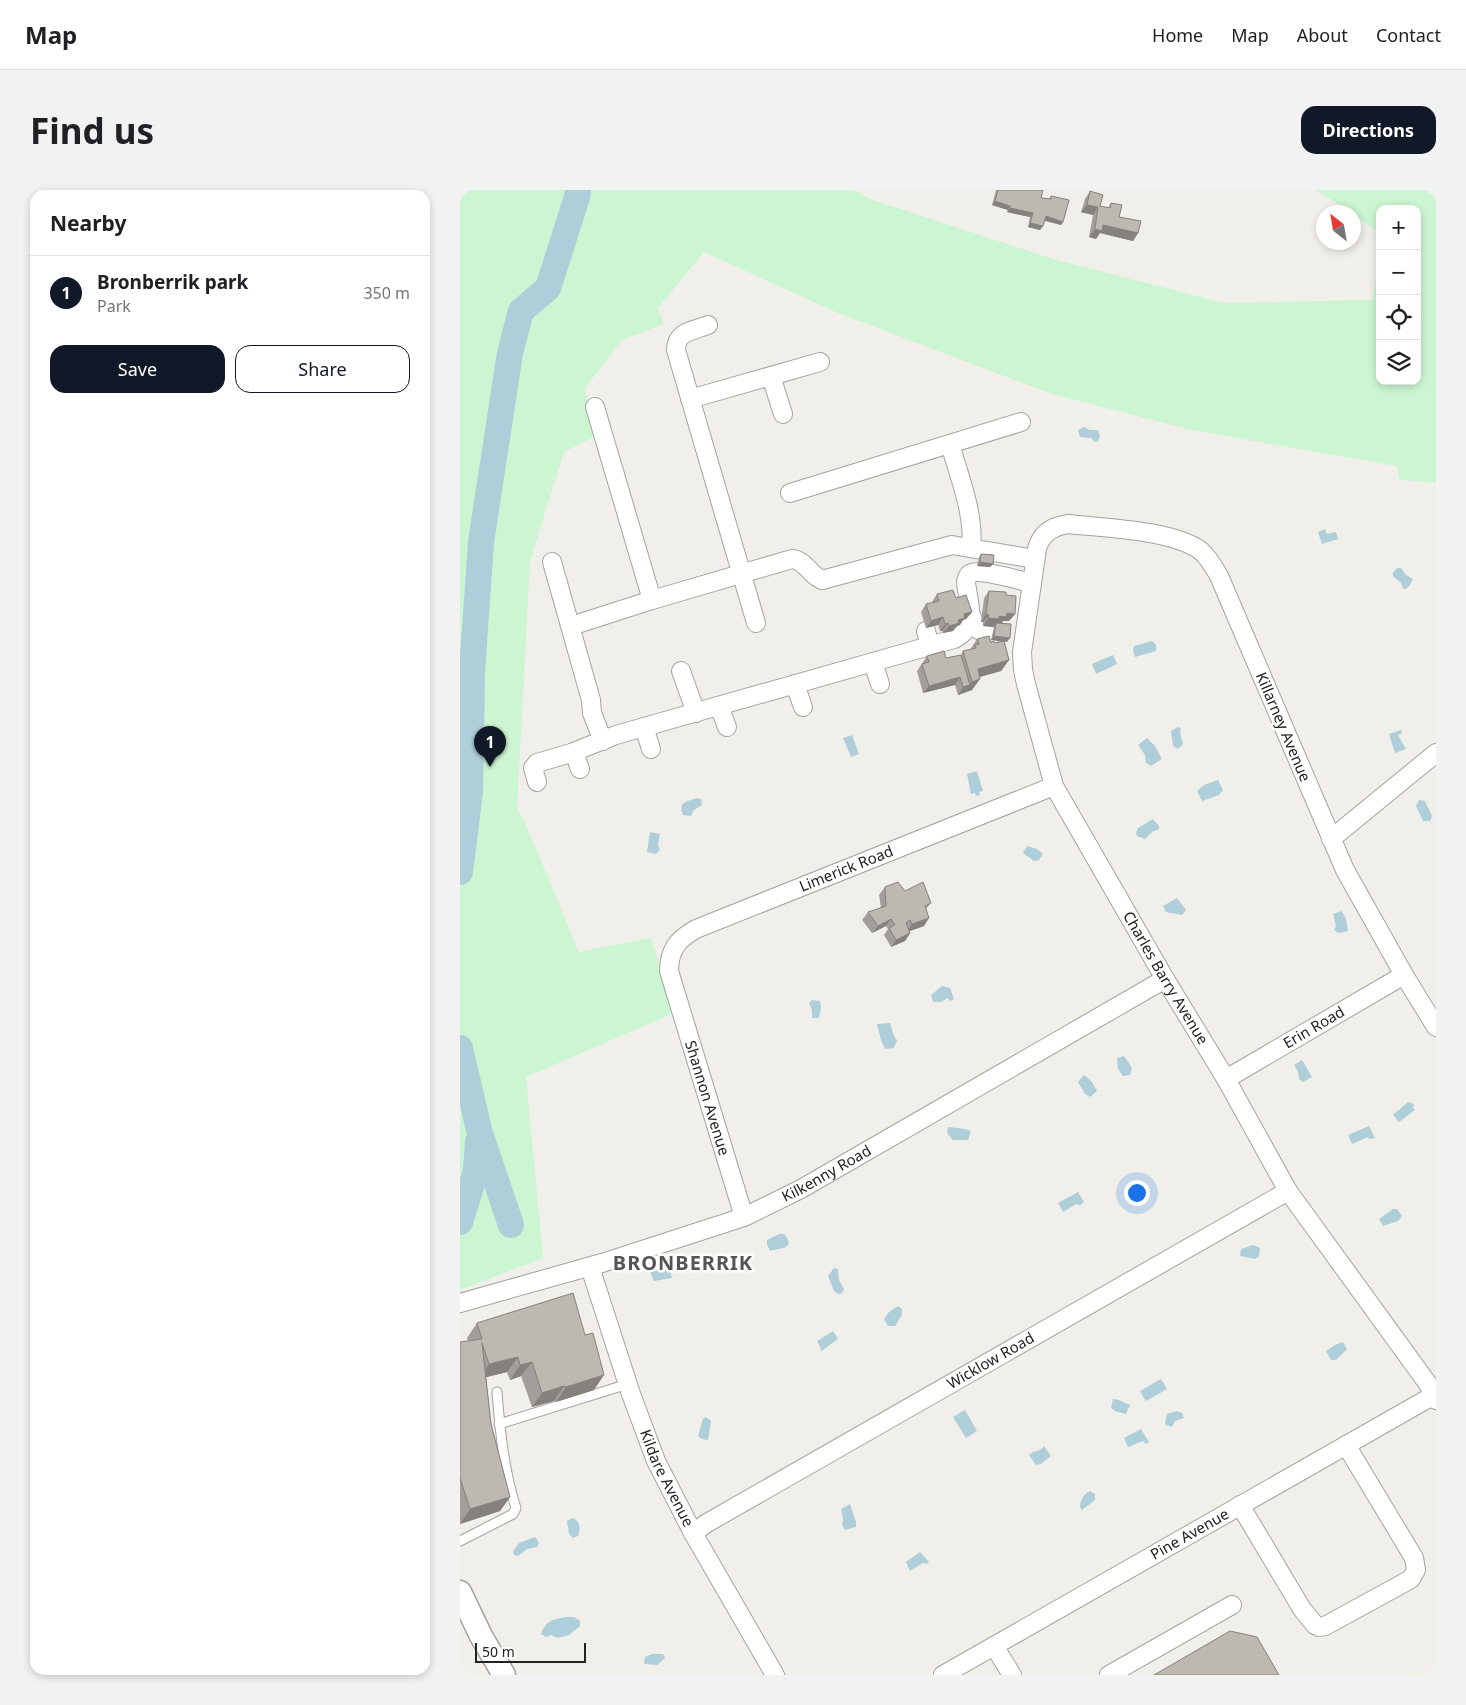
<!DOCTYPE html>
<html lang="en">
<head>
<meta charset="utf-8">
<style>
	body { margin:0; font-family:"Noto Sans",sans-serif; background:#f2f2f2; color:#202124 }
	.controls { position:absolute; right:15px; top:15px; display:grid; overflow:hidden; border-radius:10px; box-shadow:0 2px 8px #0003 }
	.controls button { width:45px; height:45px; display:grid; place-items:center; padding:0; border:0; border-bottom:1px solid #e0e0e0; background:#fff; color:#202124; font:25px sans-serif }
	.compass { position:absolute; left:856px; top:15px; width:45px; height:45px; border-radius:50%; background:#fff; box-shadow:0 2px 8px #0003; rotate:329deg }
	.scale { position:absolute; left:15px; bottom:12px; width:111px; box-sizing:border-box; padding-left:5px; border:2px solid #222; border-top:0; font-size:14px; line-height:18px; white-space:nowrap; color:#222; -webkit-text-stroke:4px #fff; paint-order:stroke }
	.you { position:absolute; left:676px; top:1002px; width:18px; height:18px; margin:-12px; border:4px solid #fff; border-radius:50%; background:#1a73e8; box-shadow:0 0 0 8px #1a73e833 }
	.badge { display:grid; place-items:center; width:32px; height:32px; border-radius:50%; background:#111827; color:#fff; font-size:16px; font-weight:700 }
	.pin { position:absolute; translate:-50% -41px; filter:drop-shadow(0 1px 2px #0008) }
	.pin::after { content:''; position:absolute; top:26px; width:18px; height:15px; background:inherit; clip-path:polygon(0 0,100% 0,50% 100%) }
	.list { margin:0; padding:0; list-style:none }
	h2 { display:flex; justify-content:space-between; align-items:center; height:65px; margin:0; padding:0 20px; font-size:21px }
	h2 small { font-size:16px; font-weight:400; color:#757577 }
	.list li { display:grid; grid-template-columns:32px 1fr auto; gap:15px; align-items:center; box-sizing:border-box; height:75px; padding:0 20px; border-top:1px solid #e0e0e0 }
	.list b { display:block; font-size:19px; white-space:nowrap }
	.list p { margin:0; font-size:16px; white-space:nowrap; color:#757577 }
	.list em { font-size:16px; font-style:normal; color:#757577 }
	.actions { display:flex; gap:10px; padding:15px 20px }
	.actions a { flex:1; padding:11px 0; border:1px solid #111827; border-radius:15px; text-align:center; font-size:18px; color:#111827 }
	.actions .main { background:#111827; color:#fff }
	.icon { flex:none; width:28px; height:28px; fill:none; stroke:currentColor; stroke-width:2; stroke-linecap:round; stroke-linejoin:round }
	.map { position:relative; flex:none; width:976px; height:1485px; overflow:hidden; border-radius:15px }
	header { display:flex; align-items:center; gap:30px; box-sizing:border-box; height:70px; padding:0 25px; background:#fff; border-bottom:1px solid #e0e0e0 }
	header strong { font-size:24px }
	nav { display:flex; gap:28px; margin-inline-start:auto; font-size:18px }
	.intro { display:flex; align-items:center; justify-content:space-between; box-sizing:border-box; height:120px; padding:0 30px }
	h1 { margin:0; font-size:35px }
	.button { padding:12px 22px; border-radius:15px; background:#111827; color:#fff; font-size:18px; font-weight:700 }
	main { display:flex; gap:30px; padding:0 30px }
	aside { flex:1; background:#fff; border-radius:15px; box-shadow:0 2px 8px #0003 }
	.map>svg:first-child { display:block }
</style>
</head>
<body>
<header>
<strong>Map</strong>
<nav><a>Home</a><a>Map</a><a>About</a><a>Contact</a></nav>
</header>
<div class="intro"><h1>Find us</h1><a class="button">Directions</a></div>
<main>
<aside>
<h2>Nearby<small></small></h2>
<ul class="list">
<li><span class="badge">1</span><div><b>Bronberrik park</b><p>Park</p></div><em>350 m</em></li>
</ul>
<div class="actions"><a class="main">Save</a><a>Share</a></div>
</aside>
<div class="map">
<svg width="976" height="1485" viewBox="0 0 976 1485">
	<rect width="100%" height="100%" fill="#f1efe9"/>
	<polygon fill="#ccf5d1" points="0,0 394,0 410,9 593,69 764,113 913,110 920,62 920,191 957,191 957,19 920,19 920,43 894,25 894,22 890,22 856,0 976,0 976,293 940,290 937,276 732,240 592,204 378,123 244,62 198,118 204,134 162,150 125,198 136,246 104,262 70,371 57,619 64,630 119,762 191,748 214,823 66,887 83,1068 0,1100"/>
	<g fill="#aeceda">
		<polygon points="624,237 630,240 638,240 640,246 638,251 635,252 631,248 620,247 618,240"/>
		<polygon points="865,339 867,344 876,342 878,349 862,354 858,342"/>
		<polygon points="937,378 941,378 946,385 953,389 950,395 946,399 943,399 941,393 933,386 933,383"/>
		<polygon points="692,451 696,455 696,461 675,467 673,460 674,456"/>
		<polygon points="653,465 657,474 636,484 632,474"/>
		<polygon points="718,537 721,538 720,543 723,554 718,559 713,556 711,541"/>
		<polygon points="941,540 942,543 938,545 946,559 935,563 929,544"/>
		<polygon points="392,545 399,564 391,567 383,548"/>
		<polygon points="687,548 695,556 702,569 691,576 686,573 685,565 678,555"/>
		<polygon points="517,581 523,601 519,602 520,605 516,606 515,603 511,604 507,584"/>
		<polygon points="758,590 763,600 759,605 742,611 737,601 744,595"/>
		<path d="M237,608L241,609L242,615L234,620L231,626L223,625C217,611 229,611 237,608Z"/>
		<polygon points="959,610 965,611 972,626 970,631 963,631 956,616"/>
		<polygon points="693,629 699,636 699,639 692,642 685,649 677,646 676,643 678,638"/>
		<polygon points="190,642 200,644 198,655 200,660 196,664 187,662"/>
		<polygon points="567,656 577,659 583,664 579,670 574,671 563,663"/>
		<polygon points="717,708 726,720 722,725 706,722 703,716"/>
		<polygon points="882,721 886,729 888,741 879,743 874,740 876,736 873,724"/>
		<polygon points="482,796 490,798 494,809 490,811 488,808 481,812 473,812 471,805"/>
		<polygon points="352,810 360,811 361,817 359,828 352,828 352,820 349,813"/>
		<polygon points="430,833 434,846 437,850 434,858 425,859 421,850 417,834"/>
		<polygon points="664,866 672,878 670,885 663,886 658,879 657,868"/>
		<polygon points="842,870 852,887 843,892 839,889 838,882 834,875"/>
		<polygon points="624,885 632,892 637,901 630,907 625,904 618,892"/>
		<polygon points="948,912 954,914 953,918 955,920 939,932 933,925"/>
		<polygon points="909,936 915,948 909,949 908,947 892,954 888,945"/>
		<polygon points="488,937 505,939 511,941 508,950 493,950 487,943"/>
		<polygon points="618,1002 624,1012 620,1015 616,1014 603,1022 598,1013"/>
		<polygon points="933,1019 937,1019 942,1026 938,1031 923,1036 919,1029"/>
		<path d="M319,1044H324C338,1060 317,1058 310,1061L307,1054V1050Z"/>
		<polygon points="793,1055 800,1058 799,1066 795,1069 780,1066 781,1059"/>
		<polygon points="209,1077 212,1088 194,1091 190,1082"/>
		<polygon points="374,1078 378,1079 379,1090 384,1099 382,1103 378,1104 374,1101 368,1086"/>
		<polygon points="438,1116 442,1119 442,1125 435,1136 428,1136 424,1129 429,1122"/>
		<polygon points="373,1141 378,1149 360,1162 361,1159 357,1151"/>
		<polygon points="883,1152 887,1159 876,1170 871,1170 866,1161 875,1155"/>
		<polygon points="701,1189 707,1199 686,1211 680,1201"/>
		<polygon points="653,1209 659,1210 670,1215 666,1224 655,1221 651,1218"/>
		<polygon points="505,1220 517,1241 506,1248 493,1227"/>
		<polygon points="717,1221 722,1223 724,1228 715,1231 712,1237 706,1235 705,1233 707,1224"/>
		<polygon points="246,1227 251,1231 248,1250 242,1249 238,1246 243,1229"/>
		<polygon points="681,1239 689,1252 686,1254 683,1251 668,1257 664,1248"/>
		<path d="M584,1256L591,1266L581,1274L576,1275L569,1265C574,1260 580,1262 584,1256Z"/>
		<path d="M630,1301L635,1304V1310L622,1320L620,1317C620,1310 624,1304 630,1301Z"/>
		<polygon points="390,1314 396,1332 396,1337 385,1340 382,1335 383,1329 381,1319"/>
		<path d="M112,1328C120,1330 121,1339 118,1346L113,1348L109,1344C109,1339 107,1336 107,1331Z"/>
		<polygon points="75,1347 79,1353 77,1357 67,1359 58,1366 54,1365 53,1362 59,1353"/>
		<polygon points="460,1362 469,1372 467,1374 463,1373 450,1381 446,1372"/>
		<path d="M106,1427H114L120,1431V1436L109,1445L97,1448L92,1445L86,1447L81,1444C85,1431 94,1429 106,1427Z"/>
		<polygon points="192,1464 203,1464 205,1468 197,1475 184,1474 185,1467"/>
	</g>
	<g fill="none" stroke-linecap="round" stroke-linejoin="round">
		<g stroke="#aeceda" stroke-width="26">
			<polyline points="0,682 10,602 12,482 21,352 50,163 61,121 88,98 117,7 118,0"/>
			<polyline points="0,858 19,940 51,1035"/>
			<polyline points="0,1032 16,981 18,951"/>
		</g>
		<defs>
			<g id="service">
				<polyline points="39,1234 168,1194"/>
				<path d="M0,1351L53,1324L56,1318C44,1281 40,1241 37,1202"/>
			</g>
			<g id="minor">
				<path d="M248,135C233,141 216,141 216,160L296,433"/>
				<polyline points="311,186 323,224"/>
				<polyline points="230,209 360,172"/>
				<polyline points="135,217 192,410"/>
				<path d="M490,254C499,286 515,325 511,358"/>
				<polyline points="330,303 561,232"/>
				<polyline points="92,372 131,510 132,523 143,551"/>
				<path d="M512,427C516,440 518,441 531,445"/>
				<path d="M111,436L192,410L332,369C345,370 350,385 362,390L492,355L575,369"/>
				<polyline points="466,441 470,456"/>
				<polyline points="413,472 420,494"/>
				<polyline points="221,481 236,523"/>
				<polyline points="335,494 343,517"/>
				<polyline points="259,516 267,537"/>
				<polyline points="184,537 191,559"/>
				<polyline points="114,562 120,579"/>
				<path d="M77,592L73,578L77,573L111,563L156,545L494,449C520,436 508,415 506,392C507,387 508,384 512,383C522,379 561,391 572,393"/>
				<polyline points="871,649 976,563"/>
				<path id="s1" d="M976,837L944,785L885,680L759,386C754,377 749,368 741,361C714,340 644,338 609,334C593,336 581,343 577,359L562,462L563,480L566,494L594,596L705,789L766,889L828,1001L968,1194L976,1210"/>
				<path id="s2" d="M766,889L944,785"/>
				<path id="s3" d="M284,1027L209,781C209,760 218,749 236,739L594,596"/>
				<path id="s4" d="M130,1077L171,1204L196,1271L233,1343L315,1485"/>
				<path id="s5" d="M0,1113L142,1073L284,1027L341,999L705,789"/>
				<polyline points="780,1315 842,1419 855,1435 859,1437 865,1436 951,1389 956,1380 954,1368 886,1255"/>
				<path id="s6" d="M233,1343L247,1333L828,1001"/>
				<polyline points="534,1456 552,1485"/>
				<path id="s7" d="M483,1485L976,1204"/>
				<polyline points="649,1485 772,1415"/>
			</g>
			<polyline id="tertiary" points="0,1402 21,1446 44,1485"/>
		</defs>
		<use href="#service" stroke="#a3a3a3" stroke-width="11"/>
		<use href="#minor" stroke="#a3a3a3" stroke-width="20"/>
		<use href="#tertiary" stroke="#a3a3a3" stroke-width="25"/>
		<use href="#service" stroke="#fff" stroke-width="9"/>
		<use href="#minor" stroke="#fff" stroke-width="18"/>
		<use href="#tertiary" stroke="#fff" stroke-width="22"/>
	</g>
	<g fill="#a39e99">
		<polygon points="536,0 583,0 581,8 589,9 591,6 601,35 585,31 583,36 580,40 568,37 570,27 547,22 548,20 532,15"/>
		<polygon points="630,1 640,16 648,18 651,13 659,27 678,43 673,51 640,43 636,49 629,47 633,25 621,22 625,9"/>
		<polygon points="521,364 533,374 530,377 517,376 519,367"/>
		<polygon points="529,401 546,405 555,424 549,431 543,431 542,433 547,452 544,451 549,470 541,481 520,487 512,500 498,505 495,495 463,503 457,481 467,466 486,468 501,465 503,461 510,460 517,449 535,453 542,451 531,450 534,437 523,436 523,432 521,432 524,408"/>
		<polygon points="477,404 496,408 512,422 506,429 503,430 500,435 497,436 493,441 483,443 482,441 480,441 478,435 466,438 461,422 466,414 472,413 472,412"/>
		<polygon points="425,697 445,701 471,713 466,719 464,736 449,741 450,743 445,751 431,757 424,745 428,739 426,736 412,743 402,730 408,722 421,718 419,705"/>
		<polygon points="17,1133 134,1200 96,1212 94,1211 72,1217 61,1186 50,1190 47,1182 26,1187 31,1234 50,1307 40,1321 0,1334 0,1152 8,1151 7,1148"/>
	</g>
	<g fill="#85817d">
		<polygon points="535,11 550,16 548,20 532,15"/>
		<polygon points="627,15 638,17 633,25 621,22"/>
		<polygon points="550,18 573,23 570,27 547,22"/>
		<polygon points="586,26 603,32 601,35 583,30"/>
		<polygon points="570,33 583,36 580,40 568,37"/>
		<polygon points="643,35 678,43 673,51 640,43 636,49 629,47 635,39"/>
		<polygon points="520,372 533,374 530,377 517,376"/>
		<polygon points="512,422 506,429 503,430 500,435 497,436 493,441 483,443 489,436 504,424"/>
		<polygon points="547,423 555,424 549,431 543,431 541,435 536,434 534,437 523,436 528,428"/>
		<polygon points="526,424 529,425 523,432 521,432"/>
		<polygon points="483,427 478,435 466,438 471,431"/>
		<polygon points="488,433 482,441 480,441 485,434"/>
		<polygon points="534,446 550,448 547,452 531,450"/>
		<polygon points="549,470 541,481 512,489 518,479"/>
		<polygon points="500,487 495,495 463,503 469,496"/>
		<polygon points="520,489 512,500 498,505 503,497 510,495 512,492"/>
		<polygon points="469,728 464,736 447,742 452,734"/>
		<polygon points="431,729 426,736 412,743 418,736"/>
		<polygon points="450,743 445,751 431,757 436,750"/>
		<polygon points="58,1167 47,1182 19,1189 29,1174"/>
		<polygon points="72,1172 61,1186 50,1190 60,1175"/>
		<polygon points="144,1185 134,1200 96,1212 106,1197"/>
		<polygon points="104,1196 94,1211 72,1217 82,1203"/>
		<polygon points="50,1307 40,1321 0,1334 10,1319"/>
	</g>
	<g fill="#beb8b2" stroke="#85817d">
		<polygon points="538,0 583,0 581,8 591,9 591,6 609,10 603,32 586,26 583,36 570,33 573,23 550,18 550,16 535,11"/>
		<polygon points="630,1 643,5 640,16 650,18 651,13 662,15 659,27 681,31 678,43 643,35 642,41 635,39 638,17 627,15"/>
		<polygon points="521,364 534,365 533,374 520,372"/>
		<polygon points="493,400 496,408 506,405 512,422 504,424 505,428 498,430 499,433 489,436 488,433 485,434 483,427 471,431 466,414 479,411 477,404"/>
		<polygon points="529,401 546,402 546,405 556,406 555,424 547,423 546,427 539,426 539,429 528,428 529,425 526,424"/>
		<polygon points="536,433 551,434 550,448 534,446"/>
		<polygon points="529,446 531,452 534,451 535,453 544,451 549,470 518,479 520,489 512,492 503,461 516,458 515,455 519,454 517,449"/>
		<polygon points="484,461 486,468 501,465 510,495 503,497 500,487 469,496 462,474 469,472 467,466"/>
		<polygon points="438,692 445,701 463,692 471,713 465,716 469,728 452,734 450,730 446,733 450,743 436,750 429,738 435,735 431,729 418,736 408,722 426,716 425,697"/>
		<polygon points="113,1103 125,1145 133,1143 144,1185 106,1197 104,1196 82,1203 72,1172 60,1175 58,1167 29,1174 22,1153 31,1234 50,1307 10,1319 0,1288 0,1152 22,1149 17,1133"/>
		<polygon points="770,1441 797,1447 819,1485 694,1485"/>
	</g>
	<g text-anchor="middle" stroke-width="5" stroke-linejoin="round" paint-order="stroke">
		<g font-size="15" fill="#222" stroke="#fff">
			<text transform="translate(823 537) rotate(67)" y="5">Killarney Avenue</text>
			<text dy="5" stroke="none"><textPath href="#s3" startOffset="472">Limerick Road</textPath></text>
			<text dy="5" stroke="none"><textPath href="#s1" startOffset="1176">Charles Barry Avenue</textPath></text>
			<text dy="5" stroke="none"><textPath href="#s2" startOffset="102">Erin Road</textPath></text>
			<text transform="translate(247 908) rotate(73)" y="5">Shannon Avenue</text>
			<text dy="5" stroke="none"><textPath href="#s5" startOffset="390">Kilkenny Road</textPath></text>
			<text dy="5" stroke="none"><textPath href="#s6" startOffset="344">Wicklow Road</textPath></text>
			<text dy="5" stroke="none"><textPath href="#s4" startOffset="225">Kildare Avenue</textPath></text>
			<text dy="5" stroke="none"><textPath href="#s7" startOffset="284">Pine Avenue</textPath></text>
		</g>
		<g font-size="20" font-weight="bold" letter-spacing="1" fill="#555" stroke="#fff">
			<text x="223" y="1080">BRONBERRIK</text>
		</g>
	</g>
</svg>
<div class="controls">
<button>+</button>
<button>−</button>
<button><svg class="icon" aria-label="locate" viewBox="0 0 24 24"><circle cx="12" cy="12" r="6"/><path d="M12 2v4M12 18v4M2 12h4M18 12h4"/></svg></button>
<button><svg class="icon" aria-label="layers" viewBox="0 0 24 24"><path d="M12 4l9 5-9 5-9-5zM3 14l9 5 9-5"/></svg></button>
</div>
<svg class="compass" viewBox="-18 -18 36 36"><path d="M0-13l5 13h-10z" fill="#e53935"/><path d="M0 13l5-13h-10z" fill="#757577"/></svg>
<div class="scale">50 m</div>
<div class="you"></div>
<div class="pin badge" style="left:30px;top:577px">1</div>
</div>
</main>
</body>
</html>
